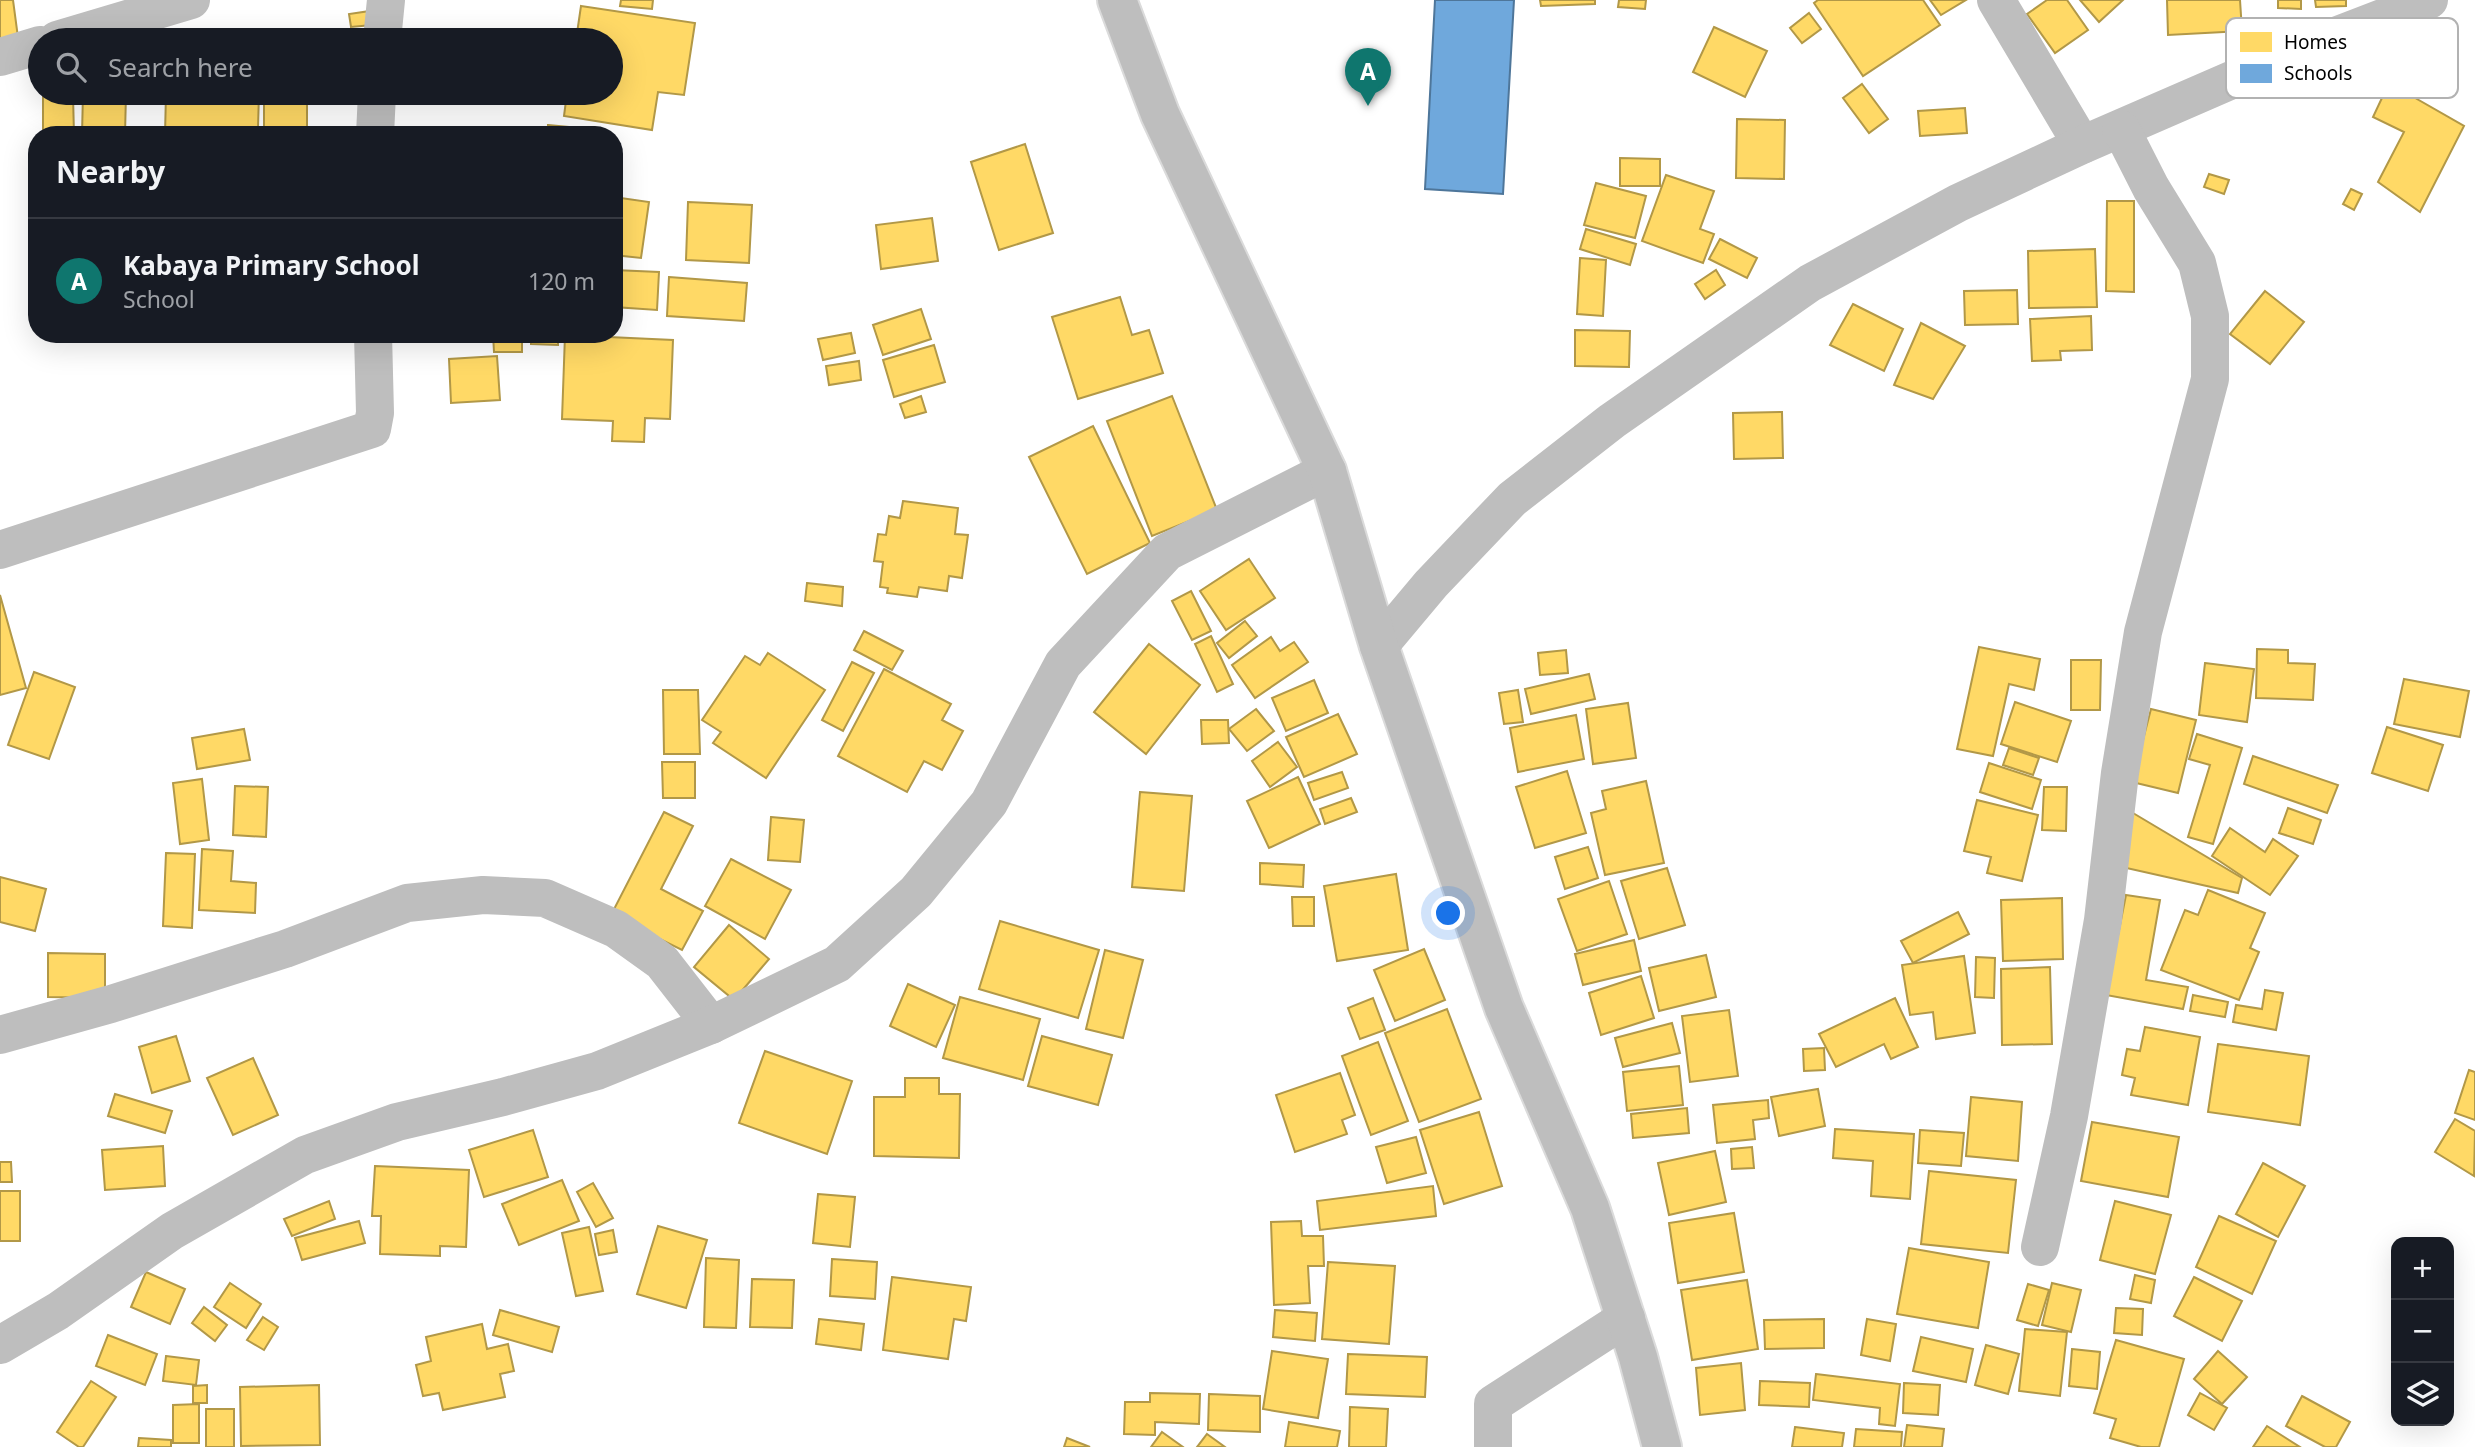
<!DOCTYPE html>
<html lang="en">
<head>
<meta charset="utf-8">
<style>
	body { margin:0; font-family:"Noto Sans",sans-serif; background:#242831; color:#f1f3f6 }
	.controls { position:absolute; right:21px; bottom:21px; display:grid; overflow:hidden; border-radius:14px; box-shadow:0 7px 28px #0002 }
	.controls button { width:63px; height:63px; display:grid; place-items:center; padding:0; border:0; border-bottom:2px solid #363941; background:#171b24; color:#f1f3f6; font:35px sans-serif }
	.you { position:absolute; left:1449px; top:914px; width:24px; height:24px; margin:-18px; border:5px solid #fff; border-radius:50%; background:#1a73e8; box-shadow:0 0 0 10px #1a73e833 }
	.badge { display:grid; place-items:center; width:46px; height:46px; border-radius:50%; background:#0f766e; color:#fff; font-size:23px; font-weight:700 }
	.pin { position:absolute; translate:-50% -58px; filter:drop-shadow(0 2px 4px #0008) }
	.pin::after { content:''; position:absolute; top:37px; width:24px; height:21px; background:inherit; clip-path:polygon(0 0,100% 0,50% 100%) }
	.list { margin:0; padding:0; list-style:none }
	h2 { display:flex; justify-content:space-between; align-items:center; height:91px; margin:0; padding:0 28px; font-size:30px }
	h2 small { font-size:23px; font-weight:400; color:#9ea1a6 }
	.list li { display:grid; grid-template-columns:46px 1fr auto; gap:21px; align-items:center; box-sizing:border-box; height:126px; padding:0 28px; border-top:2px solid #363941 }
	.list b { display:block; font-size:26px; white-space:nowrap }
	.list p { margin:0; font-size:23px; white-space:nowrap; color:#9ea1a6 }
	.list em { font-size:23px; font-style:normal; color:#9ea1a6 }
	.icon { flex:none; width:38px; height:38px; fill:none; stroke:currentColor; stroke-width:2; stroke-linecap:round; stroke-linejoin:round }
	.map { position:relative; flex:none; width:2475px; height:1447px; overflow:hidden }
	.search { position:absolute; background:#171b24; box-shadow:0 7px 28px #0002; left:28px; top:28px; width:595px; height:77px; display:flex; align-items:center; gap:18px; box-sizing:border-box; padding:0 24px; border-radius:38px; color:#9ea1a6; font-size:26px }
	.panel { position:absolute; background:#171b24; box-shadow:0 7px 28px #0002; left:28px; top:126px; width:595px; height:217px; border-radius:28px }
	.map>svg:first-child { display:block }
</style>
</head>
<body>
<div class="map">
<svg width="2475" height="1447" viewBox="0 0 2475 1447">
	<rect width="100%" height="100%" fill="#fff"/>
	<g fill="#ffd966" stroke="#b29847" stroke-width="2">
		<polygon points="0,0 13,0 19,45 0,47"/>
		<polygon points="621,0 653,0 652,9 620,6"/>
		<polygon points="1540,0 1595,0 1595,4 1541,6"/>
		<polygon points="1619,0 1646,0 1645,9 1618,7"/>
		<polygon points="1818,0 1923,0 1940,25 1863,76 1814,3"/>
		<polygon points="1930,0 1966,0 1941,15"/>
		<polygon points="2047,0 2067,0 2088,30 2055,53 2027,14"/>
		<polygon points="2080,0 2123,0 2099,22"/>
		<polygon points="2167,0 2240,0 2242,31 2168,35"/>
		<polygon points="2278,0 2301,0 2301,9 2278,8"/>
		<polygon points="2315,0 2346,0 2346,6 2316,7"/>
		<polygon points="581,6 695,23 684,95 658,92 652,130 564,116 567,93 611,93 611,40 576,40"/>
		<polygon points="370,11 372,25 351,27 349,14"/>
		<polygon points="1809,13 1821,29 1802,43 1790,28"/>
		<polygon points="1714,27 1767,51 1745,97 1693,72"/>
		<polygon points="2389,83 2464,126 2420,212 2378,182 2404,132 2373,117"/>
		<polygon points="1862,84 1888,119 1869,133 1843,98"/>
		<polygon points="83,93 126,93 125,135 82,135"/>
		<polygon points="166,93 259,93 258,128 249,128 249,135 165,135"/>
		<polygon points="264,93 307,93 307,135 264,134"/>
		<polygon points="43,95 73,95 74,135 43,135"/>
		<polygon points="1965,108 1967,133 1920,136 1918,111"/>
		<polygon points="1737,119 1785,120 1784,179 1736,178"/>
		<polygon points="548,125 579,128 579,135 548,135"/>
		<polygon points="1025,144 1053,233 999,250 971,162"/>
		<polygon points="1620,158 1660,159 1660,186 1620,186"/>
		<polygon points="2209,174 2229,180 2224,194 2204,187"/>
		<polygon points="1666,175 1714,191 1700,229 1714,234 1703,263 1642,241"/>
		<polygon points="1596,183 1646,196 1635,238 1584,225"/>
		<polygon points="2351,189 2362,194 2354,210 2343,204"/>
		<polygon points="614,197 649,202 641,258 614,255"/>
		<polygon points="2107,201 2134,201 2134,292 2106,291"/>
		<polygon points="688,202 752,205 749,263 686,260"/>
		<polygon points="932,218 938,261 881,269 876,225"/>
		<polygon points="1586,229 1636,244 1630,265 1580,249"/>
		<polygon points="1720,239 1757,258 1747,278 1709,259"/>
		<polygon points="2095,249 2097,307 2029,308 2028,251"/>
		<polygon points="1580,258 1606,260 1603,316 1577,314"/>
		<polygon points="614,270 659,272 657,310 614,307"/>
		<polygon points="1716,270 1725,285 1705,299 1695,284"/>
		<polygon points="669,277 747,283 744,321 667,316"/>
		<polygon points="2017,290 2018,324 1965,325 1964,291"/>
		<polygon points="2265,291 2304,322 2270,364 2230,334"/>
		<polygon points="1120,297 1132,335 1149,330 1163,373 1078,399 1052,317"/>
		<polygon points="1853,304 1903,329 1884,371 1830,345"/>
		<polygon points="921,309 931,339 883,355 873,325"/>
		<polygon points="2091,316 2092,350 2060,351 2061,360 2032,361 2030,319"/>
		<polygon points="1921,323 1965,346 1933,399 1894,385"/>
		<polygon points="1575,330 1630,331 1629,367 1575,366"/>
		<polygon points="851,333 855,353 823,360 818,339"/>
		<polygon points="493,334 522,334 522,352 494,352"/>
		<polygon points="531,334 558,334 558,345 531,344"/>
		<polygon points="565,335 673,340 670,419 645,418 644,442 612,441 613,421 562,419"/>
		<polygon points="934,345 945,382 894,397 883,360"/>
		<polygon points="497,356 500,400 451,403 449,359"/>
		<polygon points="859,361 861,380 829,385 826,366"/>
		<polygon points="921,396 926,412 905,418 900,404"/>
		<polygon points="1172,396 1217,510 1152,536 1107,421"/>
		<polygon points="1782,412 1783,458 1734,459 1733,413"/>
		<polygon points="1093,426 1150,543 1087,574 1029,457"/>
		<polygon points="903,501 958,508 955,534 968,535 962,578 949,576 947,591 919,587 917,597 887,593 888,588 880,587 883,562 874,561 878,534 886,535 889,516 900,518"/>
		<polygon points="1249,559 1275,598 1226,630 1200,591"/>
		<polygon points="807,583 843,587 842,606 805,601"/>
		<polygon points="1191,591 1211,631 1192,640 1172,601"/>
		<polygon points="0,595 26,688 0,695"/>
		<polygon points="1245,621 1257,636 1229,658 1217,643"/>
		<polygon points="864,631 903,651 892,670 854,650"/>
		<polygon points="1211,636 1233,684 1217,692 1195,644"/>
		<polygon points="1271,637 1280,651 1294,642 1308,662 1255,698 1232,665"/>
		<polygon points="1149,644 1200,685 1146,754 1094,712"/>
		<polygon points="1979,647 2040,659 2034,690 2009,684 1993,756 1957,749"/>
		<polygon points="2257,649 2288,650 2288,663 2315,664 2313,700 2256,698"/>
		<polygon points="1566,650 1568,673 1540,675 1538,653"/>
		<polygon points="768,653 825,690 766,778 713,743 721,732 702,720 745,656 760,665"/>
		<polygon points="2071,660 2101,660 2100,710 2071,710"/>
		<polygon points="852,662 874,673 843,731 822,720"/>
		<polygon points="2205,663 2254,669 2247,722 2199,715"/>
		<polygon points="884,669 951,704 942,720 963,731 942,770 924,761 907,792 838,756"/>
		<polygon points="34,672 75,687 49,759 8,745"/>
		<polygon points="1589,674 1595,699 1531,714 1525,689"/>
		<polygon points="2404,679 2469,691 2460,737 2394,724"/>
		<polygon points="1314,680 1328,713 1286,731 1272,698"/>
		<polygon points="663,690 698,690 700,754 664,754"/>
		<polygon points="1518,690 1523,722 1504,724 1499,693"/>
		<polygon points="2015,702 2071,721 2057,762 2001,744"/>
		<polygon points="1628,703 1636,758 1593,764 1586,709"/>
		<polygon points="1256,709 1274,731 1247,751 1229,729"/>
		<polygon points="2151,709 2196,720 2178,793 2132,782"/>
		<polygon points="1338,714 1357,754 1304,777 1286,737"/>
		<polygon points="1576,715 1584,759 1518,772 1510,728"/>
		<polygon points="1201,720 1228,720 1229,743 1202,744"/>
		<polygon points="2387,727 2443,745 2428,791 2372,773"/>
		<polygon points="244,729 250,760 197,769 192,738"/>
		<polygon points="2197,734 2242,748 2213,844 2188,837 2210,765 2189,759"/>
		<polygon points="1278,742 1297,767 1270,787 1252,761"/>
		<polygon points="2009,748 2039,758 2033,775 2003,765"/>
		<polygon points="2253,756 2338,785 2327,813 2244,784"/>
		<polygon points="662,762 695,762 695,798 663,798"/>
		<polygon points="1989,763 2041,780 2032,809 1980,792"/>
		<polygon points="1567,771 1586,833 1535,848 1516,787"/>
		<polygon points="1342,772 1348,788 1314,800 1308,783"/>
		<polygon points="1298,777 1320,824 1269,848 1247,801"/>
		<polygon points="202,779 209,840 180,844 173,783"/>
		<polygon points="1646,781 1664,863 1605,875 1591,813 1606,809 1602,791"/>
		<polygon points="235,786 268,787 266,837 233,835"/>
		<polygon points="2044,787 2067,787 2066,831 2042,830"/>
		<polygon points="1140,792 1192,796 1184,891 1132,887"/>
		<polygon points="1351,798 1357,812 1325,824 1320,809"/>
		<polygon points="1977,800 2038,815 2022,881 1987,873 1991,857 1964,851"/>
		<polygon points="2288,808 2321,820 2313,844 2279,833"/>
		<polygon points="664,812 693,826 661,889 703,911 682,950 611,915"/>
		<polygon points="2133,813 2242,878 2238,893 2122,867"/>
		<polygon points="771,817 804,820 800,862 768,860"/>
		<polygon points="2230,828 2265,852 2273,839 2298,856 2270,895 2212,856"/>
		<polygon points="1588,847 1598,878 1565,889 1555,857"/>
		<polygon points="202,849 233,851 231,881 256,883 255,913 199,910"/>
		<polygon points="166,853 195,854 192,928 163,926"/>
		<polygon points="731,859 791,890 765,939 705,906"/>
		<polygon points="1260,863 1304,865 1303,887 1260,884"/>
		<polygon points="1667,868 1685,925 1639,939 1621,881"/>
		<polygon points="1396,874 1408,950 1337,961 1324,886"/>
		<polygon points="0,877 46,889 35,931 0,922"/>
		<polygon points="1609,881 1627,934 1577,951 1558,899"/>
		<polygon points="2208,890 2265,913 2250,948 2259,952 2239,1000 2161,970 2185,910 2198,915"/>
		<polygon points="2126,895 2160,900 2146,980 2188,987 2183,1009 2106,995"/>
		<polygon points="1292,897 1314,897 1314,926 1293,926"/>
		<polygon points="2062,898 2063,959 2003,961 2001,900"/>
		<polygon points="1958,912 1969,934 1913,963 1901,941"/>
		<polygon points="1000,921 1099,950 1078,1018 979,989"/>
		<polygon points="729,925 769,959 734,1000 694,967"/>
		<polygon points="1634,940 1641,971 1583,985 1575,954"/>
		<polygon points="1424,949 1445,1000 1395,1021 1374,970"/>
		<polygon points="1105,950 1143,960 1123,1038 1086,1029"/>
		<polygon points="48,953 105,954 105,998 48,997"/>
		<polygon points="1706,955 1716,997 1659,1011 1649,968"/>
		<polygon points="1964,956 1975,1033 1936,1039 1933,1012 1910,1015 1902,965"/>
		<polygon points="1976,957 1995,958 1994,998 1975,997"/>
		<polygon points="2050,967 2052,1044 2002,1045 2001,969"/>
		<polygon points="1641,976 1654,1018 1601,1035 1589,993"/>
		<polygon points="908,984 955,1005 936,1047 890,1026"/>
		<polygon points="2265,990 2283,993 2276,1030 2233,1022 2236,1005 2262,1009"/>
		<polygon points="2193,995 2228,1002 2225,1017 2190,1011"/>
		<polygon points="960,997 1040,1019 1023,1080 943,1058"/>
		<polygon points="1373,998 1385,1030 1360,1039 1348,1008"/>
		<polygon points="1895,998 1918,1047 1891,1059 1884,1044 1836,1067 1819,1034"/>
		<polygon points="1447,1009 1481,1099 1419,1122 1385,1033"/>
		<polygon points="1729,1010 1738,1076 1690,1082 1682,1016"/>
		<polygon points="1672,1023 1680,1053 1623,1067 1615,1038"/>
		<polygon points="2145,1027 2200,1037 2188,1105 2131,1095 2135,1078 2122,1075 2127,1049 2140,1051"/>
		<polygon points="176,1036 190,1081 152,1093 139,1047"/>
		<polygon points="1042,1036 1112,1055 1098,1105 1028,1086"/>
		<polygon points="1378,1042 1408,1121 1371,1135 1342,1056"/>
		<polygon points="2218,1044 2309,1056 2300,1125 2208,1112"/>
		<polygon points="1824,1048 1825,1070 1804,1071 1803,1049"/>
		<polygon points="765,1051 852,1081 827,1154 739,1123"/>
		<polygon points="253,1058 278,1115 233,1135 207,1078"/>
		<polygon points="1679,1066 1683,1105 1627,1111 1623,1072"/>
		<polygon points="2469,1070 2475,1072 2475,1120 2455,1113"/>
		<polygon points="1340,1073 1355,1115 1342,1120 1347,1134 1295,1152 1276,1095"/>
		<polygon points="905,1078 939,1078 939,1094 960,1094 959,1158 874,1156 874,1097 905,1097"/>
		<polygon points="1818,1089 1825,1126 1779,1136 1771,1097"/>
		<polygon points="115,1094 172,1111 165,1133 108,1116"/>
		<polygon points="1971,1097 2022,1102 2018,1161 1966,1156"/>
		<polygon points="1768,1100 1769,1118 1753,1120 1755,1139 1717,1143 1713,1105"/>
		<polygon points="1687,1108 1689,1133 1633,1138 1631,1114"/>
		<polygon points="1479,1112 1502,1186 1444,1204 1420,1130"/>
		<polygon points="2455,1119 2475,1131 2474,1176 2435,1152"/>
		<polygon points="2092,1122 2179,1137 2168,1197 2081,1181"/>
		<polygon points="1835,1129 1914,1134 1910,1199 1871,1196 1873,1161 1833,1158"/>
		<polygon points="533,1130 548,1177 484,1197 469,1150"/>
		<polygon points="1920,1130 1964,1133 1961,1166 1918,1163"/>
		<polygon points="1416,1137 1426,1173 1387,1183 1376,1147"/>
		<polygon points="163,1146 165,1186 105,1190 102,1150"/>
		<polygon points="1752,1147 1754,1168 1732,1169 1731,1149"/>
		<polygon points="1715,1151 1726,1202 1669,1215 1658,1163"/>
		<polygon points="0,1162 11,1162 12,1182 0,1182"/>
		<polygon points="2263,1163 2305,1186 2278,1237 2236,1214"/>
		<polygon points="375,1166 469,1170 466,1247 440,1246 440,1256 380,1254 381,1216 372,1216"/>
		<polygon points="1929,1171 2016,1180 2008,1253 1921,1244"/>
		<polygon points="562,1180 579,1221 519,1245 502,1204"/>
		<polygon points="593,1183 613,1218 596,1227 577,1192"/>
		<polygon points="1433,1186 1436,1216 1320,1230 1317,1201"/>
		<rect x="0" y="1191" width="20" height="50"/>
		<polygon points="818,1194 855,1197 850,1247 813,1243"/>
		<polygon points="329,1201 335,1219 292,1236 284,1219"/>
		<polygon points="2115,1201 2171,1215 2155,1274 2100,1260"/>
		<polygon points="1734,1213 1744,1272 1678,1283 1669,1223"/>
		<polygon points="2219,1216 2276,1241 2252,1294 2196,1267"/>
		<polygon points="359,1221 365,1243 302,1260 295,1238"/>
		<polygon points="1301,1221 1302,1236 1323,1236 1324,1266 1308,1266 1310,1303 1274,1305 1271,1222"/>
		<polygon points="658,1226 707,1240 686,1308 637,1294"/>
		<polygon points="589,1227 603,1291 576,1296 562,1233"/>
		<polygon points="613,1230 617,1252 599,1255 595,1234"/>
		<polygon points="1909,1248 1989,1262 1978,1328 1897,1314"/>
		<polygon points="706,1258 739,1260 736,1328 704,1327"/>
		<polygon points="832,1259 877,1262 875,1299 830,1296"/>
		<polygon points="1328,1262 1395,1266 1389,1344 1322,1339"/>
		<polygon points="146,1272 185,1289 170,1324 131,1307"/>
		<polygon points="2135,1275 2155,1280 2151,1303 2130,1299"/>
		<polygon points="892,1277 971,1287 966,1321 954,1319 948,1359 883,1350"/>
		<polygon points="2194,1277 2242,1301 2222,1341 2174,1316"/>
		<polygon points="752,1279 794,1280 792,1328 750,1327"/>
		<polygon points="1747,1280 1758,1349 1692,1360 1681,1290"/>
		<polygon points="230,1283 261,1304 246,1328 214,1307"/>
		<polygon points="2052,1283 2081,1290 2071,1332 2042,1325"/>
		<polygon points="2028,1284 2049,1290 2038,1326 2017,1320"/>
		<polygon points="204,1307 227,1325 215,1341 192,1323"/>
		<polygon points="2116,1308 2143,1309 2142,1335 2114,1333"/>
		<polygon points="500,1310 559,1327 552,1352 493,1335"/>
		<polygon points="1275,1310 1317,1313 1315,1341 1273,1337"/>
		<polygon points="263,1317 278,1327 264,1350 247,1340"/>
		<polygon points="819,1319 864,1324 861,1350 816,1344"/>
		<polygon points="1824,1319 1824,1348 1765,1349 1764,1320"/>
		<polygon points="1867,1319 1896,1324 1890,1361 1861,1355"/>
		<polygon points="482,1324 487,1349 508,1344 514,1371 500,1374 505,1397 443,1410 439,1393 423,1396 416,1365 431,1361 426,1337"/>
		<polygon points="2025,1329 2067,1332 2060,1396 2019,1391"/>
		<polygon points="108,1335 157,1354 145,1385 96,1366"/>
		<polygon points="1921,1337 1973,1349 1966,1382 1913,1371"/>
		<polygon points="2116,1340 2184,1359 2159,1447 2141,1447 2110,1438 2116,1419 2094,1413"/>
		<polygon points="1986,1345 2019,1354 2008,1394 1975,1385"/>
		<polygon points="2072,1349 2100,1352 2097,1389 2069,1386"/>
		<polygon points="1272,1351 1328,1359 1318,1418 1263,1409"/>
		<polygon points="2218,1351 2247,1377 2222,1404 2194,1379"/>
		<polygon points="1348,1354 1427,1357 1425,1397 1346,1394"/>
		<polygon points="166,1356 199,1360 196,1385 163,1381"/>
		<polygon points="1741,1363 1745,1410 1700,1415 1696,1368"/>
		<polygon points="1816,1374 1900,1384 1895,1426 1879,1424 1880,1408 1813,1400"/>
		<polygon points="91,1381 116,1397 83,1447 79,1447 57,1432"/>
		<polygon points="1760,1381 1810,1383 1809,1407 1759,1405"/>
		<polygon points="1904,1383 1940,1385 1938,1415 1903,1413"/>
		<polygon points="207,1385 207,1403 193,1403 193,1386"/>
		<polygon points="319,1385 320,1445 241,1446 240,1387"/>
		<polygon points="1150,1393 1200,1394 1199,1424 1155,1422 1155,1435 1124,1434 1125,1402 1150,1402"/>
		<polygon points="2200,1393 2227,1408 2214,1430 2188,1415"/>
		<polygon points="1209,1394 1260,1396 1260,1432 1208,1430"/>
		<polygon points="2302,1396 2350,1422 2336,1447 2325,1447 2286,1426"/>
		<polygon points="199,1404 199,1443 173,1443 173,1405"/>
		<polygon points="1350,1407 1388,1409 1386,1447 1349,1447"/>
		<rect x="206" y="1409" width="28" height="38"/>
		<polygon points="1289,1422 1340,1431 1337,1447 1285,1447"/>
		<polygon points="1907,1425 1944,1429 1942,1447 1904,1447"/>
		<polygon points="2267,1426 2300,1447 2253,1447"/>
		<polygon points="1795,1427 1844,1433 1842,1447 1792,1447"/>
		<polygon points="1856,1429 1902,1432 1901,1447 1854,1447"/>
		<polygon points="1162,1432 1183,1447 1151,1447"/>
		<polygon points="1207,1434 1225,1447 1197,1447"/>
		<polygon points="139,1438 171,1440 171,1447 138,1447"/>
		<polygon points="1067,1438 1090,1447 1064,1447"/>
	</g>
	<polygon fill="#6fa8dc" stroke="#4e769a" stroke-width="2" points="1435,0 1514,0 1503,194 1425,189"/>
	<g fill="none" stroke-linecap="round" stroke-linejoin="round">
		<defs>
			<polyline id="primary" points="1117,0 1160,114 1327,471 1379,646 1504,1008 1590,1208 1638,1357 1662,1447"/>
		</defs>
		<use href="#primary" stroke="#dbdbdb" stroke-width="42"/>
		<g stroke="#bebebe" stroke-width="38">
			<polyline points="1996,0 2082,145"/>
			<polyline points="57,40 191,0"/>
			<polyline points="382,40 386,0"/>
			<polyline points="0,57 40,45"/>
			<polyline points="375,135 377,93"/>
			<polyline points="0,550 372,429 375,413 373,334"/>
			<polyline points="1379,646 1431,584 1512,499 1612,421 1810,283 1958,203 2082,145 2312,45 2429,0"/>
			<polyline points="0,1035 111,1004 285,949 407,903 483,895 545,898 616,929 662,962 711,1025"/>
			<polyline points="2040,1247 2069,1116 2103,920 2120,773 2143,632 2210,379 2210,316 2197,263 2151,188 2121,129"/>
			<polyline points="0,1345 58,1311 172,1231 305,1155 397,1122 503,1097 597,1071 711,1025 837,964 916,892 989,803 1063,664 1167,552 1327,471"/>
			<polyline points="1493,1447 1493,1404 1626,1318"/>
		</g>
		<use href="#primary" stroke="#bebebe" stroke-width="38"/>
	</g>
	<rect x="2226" y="18" width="232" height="80" rx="10" fill="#fff" stroke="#b2b2b2" stroke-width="2"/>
	<rect x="2240" y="32" width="32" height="20" fill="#ffd966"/>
	<rect x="2240" y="64" width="32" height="19" fill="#6fa8dc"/>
	<g font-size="19" fill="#000">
		<text x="2284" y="49">Homes</text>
		<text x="2284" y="80">Schools</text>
	</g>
</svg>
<div class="controls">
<button>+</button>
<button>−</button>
<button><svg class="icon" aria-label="layers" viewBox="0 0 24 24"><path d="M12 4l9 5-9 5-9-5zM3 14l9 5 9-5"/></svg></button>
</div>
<div class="you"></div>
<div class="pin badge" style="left:1368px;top:106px">A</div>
<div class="search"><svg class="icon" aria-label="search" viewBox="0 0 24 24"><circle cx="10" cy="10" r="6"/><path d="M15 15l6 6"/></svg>Search here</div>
<section class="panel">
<h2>Nearby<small></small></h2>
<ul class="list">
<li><span class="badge">A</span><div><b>Kabaya Primary School</b><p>School</p></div><em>120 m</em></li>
</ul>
</section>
</div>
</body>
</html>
